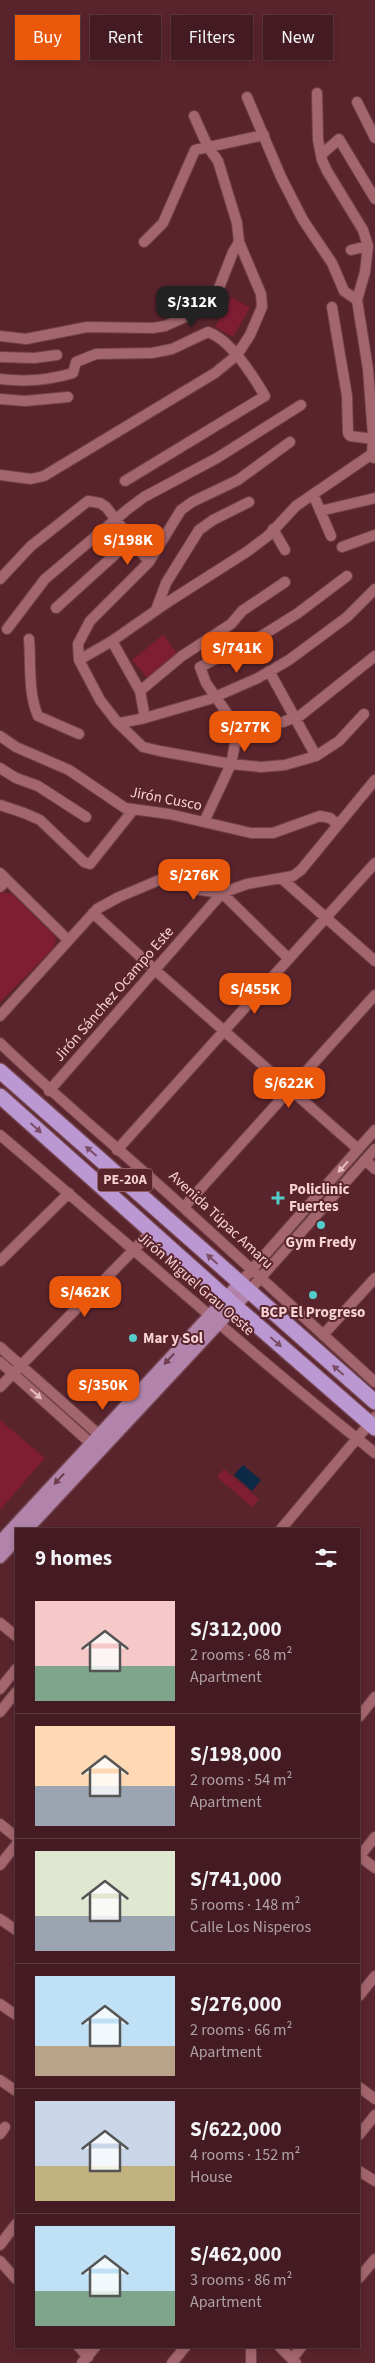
<!DOCTYPE html>
<meta charset="utf-8">
<style>
:root{--surface:#441b22;--page:#4b242a;--text:#f1f3f6;--muted:#afa1a5;--line:#5c3940;--accent:#ea580c}
body{margin:0;font-family:"Source Sans 3",sans-serif;background:var(--page);color:var(--text);height:100vh;display:flex;flex-direction:column;font-size:19px;white-space:nowrap}
*{box-sizing:border-box;margin:0}
p{font-size:16px;color:var(--muted)}
.icon{flex:none;width:28px;height:28px;fill:none;stroke:currentColor;stroke-width:2;stroke-linecap:round;stroke-linejoin:round}
.map{position:relative;flex:1;overflow:hidden}
.panel{position:absolute;left:15px;top:1528px;width:345px;height:820px;display:flex;flex-direction:column;background:var(--surface);border-radius:0px;box-shadow:0 2px 8px #0003,0 0 0 1px var(--line)}
.panel>*{flex:none}
.banner{position:absolute;left:15px;top:15px;width:345px;height:45px;display:flex;gap:10px}
.price{position:absolute;translate:-50% -42px;padding:0 11px;border-radius:10px;background:var(--accent);color:#fff;font-size:16px;line-height:32px;filter:drop-shadow(0 1px 2px #0008)}
.price::after{content:'';position:absolute;left:50%;top:30px;width:15px;height:11px;margin-left:-8px;background:inherit;clip-path:polygon(0 0,100% 0,50% 100%)}
.price.on{background:#222;color:#fff}
ul{padding:0;list-style:none}
li{display:flex;align-items:center;gap:15px;height:125px;padding:0 20px}
li+li{border-top:1px solid var(--line)}
li span{display:grid;place-items:center;flex:none;width:140px;height:100px;border-radius:0px;color:#555}
li>.icon{margin-inline-start:auto}
span .icon{width:60px;height:60px;fill:#fffc;stroke-width:1}
li b{font-size:21px}
h2{display:flex;justify-content:space-between;align-items:center;height:60px;padding:0 20px;font-size:21px}
.tag{padding:0 18px;border-radius:0px;background:var(--surface);box-shadow:0 2px 8px #0003,0 0 0 1px var(--line);font-size:18px;line-height:45px}
.tag.on{background:var(--accent);color:#fff}
.map>svg:first-child{display:block}
.green{fill:#7e1d34}
.water{fill:#0c2946}
.lines{fill:none;stroke-linecap:round;stroke-linejoin:round}
.minor-casing{stroke:#71424b;stroke-width:12}
.major-casing{stroke:#71424b;stroke-width:15}
.highway-casing{stroke:#71424b;stroke-width:18}
.minor{stroke:#a4666e;stroke-width:10}
.major{stroke:#b284ab;stroke-width:12}
.highway{stroke:#bc98d3;stroke-width:15}
.oneway{fill:#7c4d67}
.oneway2{fill:#e6bdc1}
.oneway3{fill:#703c4c}
.poi-dot{fill:#54cdc9;stroke:#5a242d;stroke-width:2}
.labels{text-anchor:middle;dominant-baseline:central;stroke-width:4;stroke-linejoin:round;paint-order:stroke}
.shield{fill:#5a242d;stroke:#c89ea3;stroke-width:1}
.shield-label{font-size:14px;font-weight:bold;fill:#f7d3d6}
.street-label{font-size:15px;fill:#f7d3d6;stroke:#5a242d}
.poi-label{font-size:15px;font-weight:bold;fill:#f7d3d6;stroke:#5a242d;text-anchor:start}
</style>
<div class="map">
<svg width="375" height="2363" viewBox="0 0 375 2363">
<rect width="100%" height="100%" fill="#5a242d"/>
<path class="green" d="M232,297L250,308L233,337L215,327Z
M163,635L178,654L148,679L132,660Z
M0,892L12,894L54,935L56,941L53,949L0,1002Z
M0,1420L45,1458L0,1510Z
M224,1469L259,1499L252,1507L217,1477Z"/>
<path class="water" d="M243,1465L261,1480L252,1491L234,1475Z"/>
<g class="lines">
<g class="minor-casing">
<path id="minor" d="M317,93L318,140L322,160L327,171L363,230L368,246L365,272L357,300L368,369L373,435L372,454L374,458
M247,97L281,177L303,220L332,263L344,291L357,300
M357,102L375,138
M321,155L339,139L375,199
M144,242L163,223L195,150L264,135
M351,250L368,246
M332,307L347,396L348,433L350,436L373,439
M0,336L26,339L87,327L153,328L165,326L194,313L207,305L217,293L233,252L239,242
M0,357L34,358L57,355
M0,379C24,382 50,380 73,373L76,362L96,354L152,353L172,349L208,332C231,340 253,376 265,396L125,481
M0,399L25,401L68,397
M290,442L238,480L192,502L181,510L149,562L90,621L78,644L79,660L100,700L117,722L143,747L160,751L231,764L261,767L285,765L316,756L339,741L364,714
M372,454L296,506L269,535L248,551L168,602L112,641L140,691L145,718L210,699L258,678L289,660L347,617L375,589
M0,475L31,479L44,476L215,373L237,355L250,335L262,307L261,294L239,242L237,223L218,161L208,147L194,116
M313,494L331,536
M320,511L375,498
M273,529L285,550
M342,547L375,535
M0,579L31,546L88,501L100,503L106,507L149,562
M56,608L131,540
M156,610L166,583L199,530L213,520L249,502
M7,629L45,579L128,509L144,497L217,458L301,405
M29,639C31,663 28,694 38,716L79,734
M79,660L112,641
M269,671L316,756
M140,691L182,656L231,624L242,611L285,582
M120,723L145,718
M238,729L206,683L200,667L263,635L298,613L347,576
M238,729L283,722L301,715L375,656
M0,736L16,747L69,770L125,808L169,814L251,833H273L320,816L330,818L338,825
M0,768L16,778L38,786L86,817
M0,805L24,813L40,820L84,862L90,864L134,809
M204,822L231,764L238,729
M0,873L68,940
M281,878L375,961
M0,887L7,880
M93,913L155,970L358,1149
M0,1016L97,909L119,897L164,878L200,890L222,893L247,884L293,876L301,870L375,780
M0,1043C59,1100 123,1152 184,1208C248,1266 311,1324 375,1382
M49,1091L222,893L289,959
M0,1135C125,1241 247,1351 375,1453
M117,1150L375,863
M365,1160L375,1169
M184,1207L375,995
M0,1261L69,1193
M239,1284L375,1130
M248,1292L375,1149
M323,1335L375,1278
M0,1347L105,1440
M0,1362L96,1448
M0,1387L152,1231
M281,1529L375,1417
M0,1623L16,1636
M0,1689L16,1669
M0,1712L16,1692
M359,1717L375,1697
M0,1824L16,1837
M359,1856L375,1868
M359,1857L375,1837
M0,1865L16,1845
M0,1919L16,1930
M359,1996L375,1976
M0,2004L16,2015
M0,2080L16,2091
M359,2087L375,2099
M0,2134L5,2127
M359,2135L375,2115
M359,2171L375,2181
M0,2245L16,2224
M0,2261L16,2279
M359,2278L375,2259
M78,2346L88,2357
M279,2346L296,2363
M292,2359L302,2346
M82,2363L96,2346
M172,2363L186,2346
M251,2363V2346"/>
</g>
<g class="major-casing">
<path id="major" d="M27,1529L248,1292
M0,1542L239,1284
M0,1557L16,1540"/>
</g>
<g class="highway-casing">
<path id="highway" d="M0,1071L375,1402
M0,1096L235,1306L375,1428"/>
</g>
<use href="#minor" class="minor"/>
<use href="#major" class="major"/>
<use href="#highway" class="highway"/>
</g>
<defs><path id="oneway-solid" d="M-6-.8H1V-3.2L6.5 0L1 3.2V.8H-6Z" transform="scale(1.25)"/></defs>
<g class="oneway">
<use href="#oneway-solid" transform="translate(36 1128) rotate(42)"/>
<use href="#oneway-solid" transform="translate(91 1151) rotate(-139)"/>
<use href="#oneway-solid" transform="translate(212 1259) rotate(-138)"/>
<use href="#oneway-solid" transform="translate(276 1342) rotate(41)"/>
<use href="#oneway-solid" transform="translate(338 1370) rotate(-139)"/>
</g>
<g class="oneway2">
<use href="#oneway-solid" transform="translate(343 1167) rotate(132)"/>
<use href="#oneway-solid" transform="translate(36 1394) rotate(42)"/>
</g>
<g class="oneway3">
<use href="#oneway-solid" transform="translate(169 1359) rotate(133)"/>
<use href="#oneway-solid" transform="translate(59 1479) rotate(133)"/>
</g>
<g class="poi-dot">
<path d="M275.5 1190.5h5v5h5v5h-5v5h-5v-5h-5v-5h5z"/>
<circle cx="321" cy="1225" r="5"/>
<circle cx="313" cy="1295" r="5"/>
<circle cx="133" cy="1338" r="5"/>
</g>
<g class="labels">
<rect class="shield" x="97.5" y="1168.5" width="55" height="23" rx="4"/>
<g class="shield-label">
<text x="125" y="1180">PE-20A</text>
</g>
<g class="street-label">
<text transform="translate(166 799) rotate(11)">Jirón Cusco</text>
<text transform="translate(114 994) rotate(-49)">Jirón Sánchez Ocampo Este</text>
<text transform="translate(221 1220) rotate(43)">Avenida Túpac Amaru</text>
<text transform="translate(196 1284) rotate(41)">Jirón Miguel Grau Oeste</text>
</g>
<g class="poi-label">
<text x="289" y="1189">Policlinic<tspan x="289" dy="17">Fuertes</tspan></text>
<text x="321" y="1242" text-anchor="middle">Gym Fredy</text>
<text x="313" y="1312" text-anchor="middle">BCP El Progreso</text>
<text x="143" y="1338">Mar y Sol</text>
</g>
</g>
</svg>
<b class="price on" style="left:192px;top:328px">S/312K</b>
<b class="price" style="left:128px;top:566px">S/198K</b>
<b class="price" style="left:237px;top:674px">S/741K</b>
<b class="price" style="left:245px;top:753px">S/277K</b>
<b class="price" style="left:194px;top:901px">S/276K</b>
<b class="price" style="left:255px;top:1015px">S/455K</b>
<b class="price" style="left:289px;top:1109px">S/622K</b>
<b class="price" style="left:85px;top:1318px">S/462K</b>
<b class="price" style="left:103px;top:1411px">S/350K</b>
<div class="banner">
<a class="tag on">Buy</a>
<a class="tag">Rent</a>
<a class="tag">Filters</a>
<a class="tag">New</a>
</div>
<section class="panel">
<h2>9 homes<svg class="icon" aria-label="filters" viewBox="0 0 24 24"><path d="M4 7h16M4 17h16"/><circle cx="9" cy="7" r="2"/><circle cx="15" cy="17" r="2"/></svg></h2>
<ul>
<li><span style="background:linear-gradient(#f6c9c9 65%,#7fa58c 0)"><svg class="icon" aria-label="home" viewBox="0 0 24 24"><path d="M3 11l9-7 9 7M6 9v11h12V9"/></svg></span><div><b>S/312,000</b><p>2 rooms · 68 m²</p><p>Apartment</p></div></li>
<li><span style="background:linear-gradient(#ffd9b3 60%,#9aa5b1 0)"><svg class="icon" aria-label="home" viewBox="0 0 24 24"><path d="M3 11l9-7 9 7M6 9v11h12V9"/></svg></span><div><b>S/198,000</b><p>2 rooms · 54 m²</p><p>Apartment</p></div></li>
<li><span style="background:linear-gradient(#dfe7d0 65%,#9aa5b1 0)"><svg class="icon" aria-label="home" viewBox="0 0 24 24"><path d="M3 11l9-7 9 7M6 9v11h12V9"/></svg></span><div><b>S/741,000</b><p>5 rooms · 148 m²</p><p>Calle Los Nisperos</p></div></li>
<li><span style="background:linear-gradient(#bfe0f5 70%,#b9a48a 0)"><svg class="icon" aria-label="home" viewBox="0 0 24 24"><path d="M3 11l9-7 9 7M6 9v11h12V9"/></svg></span><div><b>S/276,000</b><p>2 rooms · 66 m²</p><p>Apartment</p></div></li>
<li><span style="background:linear-gradient(#c9d6e8 65%,#c2b280 0)"><svg class="icon" aria-label="home" viewBox="0 0 24 24"><path d="M3 11l9-7 9 7M6 9v11h12V9"/></svg></span><div><b>S/622,000</b><p>4 rooms · 152 m²</p><p>House</p></div></li>
<li><span style="background:linear-gradient(#bfe0f5 65%,#7fa58c 0)"><svg class="icon" aria-label="home" viewBox="0 0 24 24"><path d="M3 11l9-7 9 7M6 9v11h12V9"/></svg></span><div><b>S/462,000</b><p>3 rooms · 86 m²</p><p>Apartment</p></div></li>
</ul>
</section>
</div>
